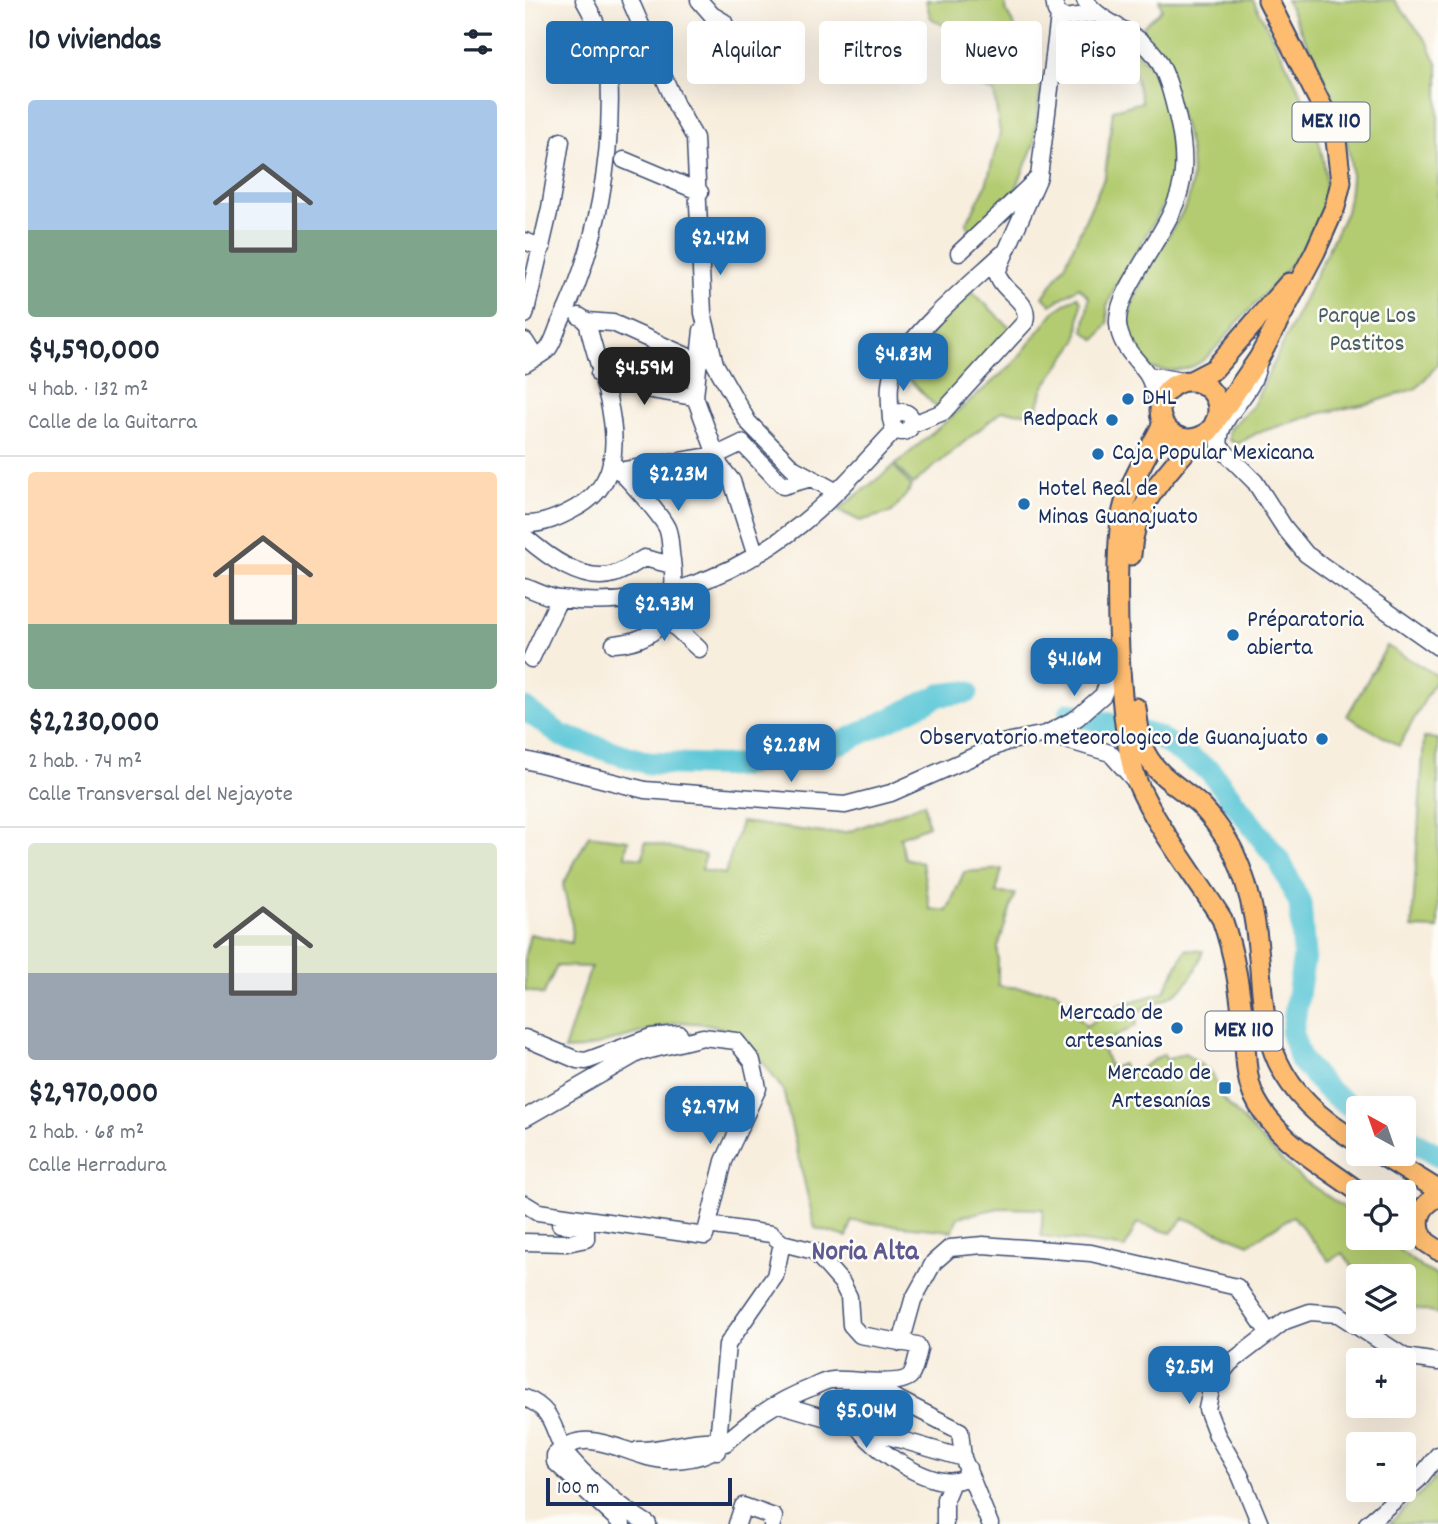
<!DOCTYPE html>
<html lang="es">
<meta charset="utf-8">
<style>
:root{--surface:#fff;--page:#f2f2f3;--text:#1f2937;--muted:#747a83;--line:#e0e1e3;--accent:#1f6fb2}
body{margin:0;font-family:Dekko,sans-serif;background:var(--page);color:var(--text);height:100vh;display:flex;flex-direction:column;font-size:26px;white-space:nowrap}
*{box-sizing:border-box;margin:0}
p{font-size:23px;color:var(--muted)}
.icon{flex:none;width:38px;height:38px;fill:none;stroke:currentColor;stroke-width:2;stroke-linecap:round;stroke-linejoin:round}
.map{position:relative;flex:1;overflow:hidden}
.sheet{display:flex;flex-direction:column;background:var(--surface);width:525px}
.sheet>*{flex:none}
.hud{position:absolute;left:21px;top:21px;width:665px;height:63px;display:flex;gap:14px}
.needle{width:46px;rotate:320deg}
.fabs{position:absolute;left:821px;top:1096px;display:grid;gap:14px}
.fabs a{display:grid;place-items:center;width:70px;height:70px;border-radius:7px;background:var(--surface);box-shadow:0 7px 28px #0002;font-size:35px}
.scale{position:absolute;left:21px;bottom:18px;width:186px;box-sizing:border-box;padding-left:7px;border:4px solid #1b2f5e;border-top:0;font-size:19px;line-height:24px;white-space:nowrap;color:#1b2f5e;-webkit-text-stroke:5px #fdfcf7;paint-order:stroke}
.price{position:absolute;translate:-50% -60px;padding:0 16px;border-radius:14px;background:var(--accent);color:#fff;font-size:23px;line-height:46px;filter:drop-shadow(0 2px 4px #0008)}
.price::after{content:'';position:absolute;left:50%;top:42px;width:21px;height:16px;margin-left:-10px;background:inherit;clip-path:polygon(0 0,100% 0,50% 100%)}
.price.current{background:#222;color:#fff}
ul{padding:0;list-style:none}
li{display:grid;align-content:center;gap:14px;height:371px;padding:0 28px}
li+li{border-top:2px solid var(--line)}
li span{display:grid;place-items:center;height:217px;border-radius:7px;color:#555}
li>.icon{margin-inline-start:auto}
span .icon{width:126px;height:126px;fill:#fffc;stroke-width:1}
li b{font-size:30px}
h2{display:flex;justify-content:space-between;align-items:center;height:84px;padding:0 28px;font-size:30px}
.pill{padding:0 24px;border-radius:7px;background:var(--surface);box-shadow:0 7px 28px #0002;font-size:24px;line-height:63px}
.pill.current{background:var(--accent);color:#fff}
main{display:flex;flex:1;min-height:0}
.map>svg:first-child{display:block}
.green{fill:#b4cc71;stroke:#687e68;stroke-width:2}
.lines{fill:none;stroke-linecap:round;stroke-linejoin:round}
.river{stroke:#5ec8d8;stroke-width:23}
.minor-casing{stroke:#3c4c71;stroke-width:19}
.major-casing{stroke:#3c4c71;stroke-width:23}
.minor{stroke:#fff;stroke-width:16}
.major{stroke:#fdbc6f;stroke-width:19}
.poi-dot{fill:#1f6fb2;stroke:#fdfcf7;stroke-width:2.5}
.labels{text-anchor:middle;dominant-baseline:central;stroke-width:5;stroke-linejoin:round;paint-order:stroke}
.shield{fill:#fdfcf7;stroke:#5f6c8c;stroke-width:2}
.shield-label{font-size:23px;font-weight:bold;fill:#1b2f5e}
.park-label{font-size:24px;fill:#495e64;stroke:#fdfcf7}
.poi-label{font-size:24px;fill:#1b2f5e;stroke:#fdfcf7;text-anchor:start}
.quarter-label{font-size:28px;font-weight:bold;fill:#5e5a90;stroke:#fdfcf7}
</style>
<main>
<section class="sheet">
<h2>10 viviendas<svg class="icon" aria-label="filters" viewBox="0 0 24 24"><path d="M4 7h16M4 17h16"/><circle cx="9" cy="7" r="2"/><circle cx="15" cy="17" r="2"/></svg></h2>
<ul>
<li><span style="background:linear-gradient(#a9c7e8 60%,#7fa58c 0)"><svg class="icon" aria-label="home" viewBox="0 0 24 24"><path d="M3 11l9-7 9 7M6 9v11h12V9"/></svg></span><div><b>$4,590,000</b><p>4 hab. · 132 m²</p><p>Calle de la Guitarra</p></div></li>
<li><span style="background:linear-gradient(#ffd9b3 70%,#7fa58c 0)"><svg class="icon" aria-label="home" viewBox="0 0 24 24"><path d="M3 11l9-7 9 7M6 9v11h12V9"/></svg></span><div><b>$2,230,000</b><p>2 hab. · 74 m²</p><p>Calle Transversal del Nejayote</p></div></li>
<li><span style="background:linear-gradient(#dfe7d0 60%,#9aa5b1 0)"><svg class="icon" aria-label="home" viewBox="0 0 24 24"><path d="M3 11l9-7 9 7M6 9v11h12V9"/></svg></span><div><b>$2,970,000</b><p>2 hab. · 68 m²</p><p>Calle Herradura</p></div></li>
</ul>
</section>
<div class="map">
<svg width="913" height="1524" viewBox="0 0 913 1524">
<rect width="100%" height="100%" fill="#fdfcf7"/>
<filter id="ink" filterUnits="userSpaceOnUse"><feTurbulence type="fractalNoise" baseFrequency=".0143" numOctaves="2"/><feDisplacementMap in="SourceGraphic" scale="14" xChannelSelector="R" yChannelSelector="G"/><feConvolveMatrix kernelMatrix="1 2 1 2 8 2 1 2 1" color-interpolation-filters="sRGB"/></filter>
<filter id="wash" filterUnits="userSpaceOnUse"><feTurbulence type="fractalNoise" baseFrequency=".00686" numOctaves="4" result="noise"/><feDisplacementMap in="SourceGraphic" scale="28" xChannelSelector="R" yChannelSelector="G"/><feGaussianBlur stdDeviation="1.57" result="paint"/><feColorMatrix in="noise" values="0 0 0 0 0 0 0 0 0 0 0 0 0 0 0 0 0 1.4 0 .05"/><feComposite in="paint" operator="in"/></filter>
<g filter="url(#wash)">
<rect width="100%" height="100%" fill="#f8eede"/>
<path class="green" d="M401,0H480L481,11L517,74L509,144L491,189L447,233L441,224L461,185L475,133L469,92L451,86L443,47L444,28L439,23C425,30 417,26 405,17Z
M634,0H728C755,54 819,154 796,214C781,254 744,289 715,320C684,354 675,379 624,368C618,360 605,348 603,337C595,303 646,235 662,204C681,142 640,85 611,33L637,9Z
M761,0H869L903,43L913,66V364L892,388L846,403L792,414L732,433L712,444L704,440V429L728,406L821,212C824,197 827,183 826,168C822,114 784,49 761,0Z
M594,36L625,65L639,101L650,171L646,193L590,287L582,307L583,323L571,340L559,331L564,297L554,287L526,305L518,297L540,265L580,176L588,110L617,102L609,72L602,74L587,42Z
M447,291L489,332L413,409L372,367Z
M552,296L556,301L552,341L518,388L511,414L477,411L388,484L370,465L488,364L530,311Z
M369,466L387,487L367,512L335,521L313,510Z
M862,646L913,676L874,746L822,716Z
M899,738L913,739V929L887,928Z
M399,803L403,826L375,837L380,858L397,863L405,909L422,911L439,872L477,869L471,893L490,894L473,947V986L531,991L561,1026L595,1005L639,992L661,949L678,951C665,991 650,995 613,1011L611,1025L576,1045L586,1069L597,1064L604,1075L639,1054L641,1060L660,1053L687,1073L695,1096L754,1158L776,1178L833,1217V1237H858L897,1268L913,1276V1314L879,1306L878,1276H834L818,1253L804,1261L768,1216L724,1244L659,1218L646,1233L612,1223L600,1248L516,1236L518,1209L474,1208L433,1217L427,1231L327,1221L322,1237L290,1228L258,1090L226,1046L204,1030L183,1024L153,1022L58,1049L39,1050L66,967L32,966L18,995L0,990V955L5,934L46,943L47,925L38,885L64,835L103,840L100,856L118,858L120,842L180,855L177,870L200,874L216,822L299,833L323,832Z
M913,1476V1524H864Z"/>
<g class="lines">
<path class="river" d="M0,709L37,736L123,763L212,766L242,759
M545,713L633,737L686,772L755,862L775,903L779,956L767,1034L776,1060L800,1088L833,1113
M277,751L318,742L415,695L442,692
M878,1136L913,1155"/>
</g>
</g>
<g filter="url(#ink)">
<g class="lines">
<g class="minor-casing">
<path id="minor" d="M105,0L151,105L170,138L178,313L190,364L223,422L268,468L312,492
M174,0L187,15L199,22
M529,0L531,12L539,18L569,14
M560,0C578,27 615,30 633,60C643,77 647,96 652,115C670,188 649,209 614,269C605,286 592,304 593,324C595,346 610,357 622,374C628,383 631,398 635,409
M99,160L175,192
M0,241L17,248
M434,253L512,179
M0,315L25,208L36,141
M54,316L62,321L88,323L175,362
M177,330L170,397L195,466L207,481L231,556
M0,341L10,357
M733,363C730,396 689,418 695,447L730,482L759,527L781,554L913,647
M0,364C7,359 18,355 23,349C28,343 31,332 34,325C72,250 89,154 84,70C82,45 71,21 59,0
M74,374L91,376L121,389L170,397
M623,375L657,381
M367 422a10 10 0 1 1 20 0a10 10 0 1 1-20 0Z
M366,420C365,403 362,382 370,366C388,331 447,282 477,254
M386,425L418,412L500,322C506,299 476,293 472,272L514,177L534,16
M86,461C101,478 133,510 142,528C146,537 145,551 147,560C153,608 141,640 89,644
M94,471L192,455L217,443L258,486L286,478
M0,524C18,525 35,517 51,508C121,471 74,378 62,321
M0,537C22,556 58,584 89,574C100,571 110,563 119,558L147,565
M0,587C11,591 24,598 35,599C122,611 208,578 275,525C310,497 340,462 370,430
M144,611L148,625L174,649
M6,659L34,599
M521,734L585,753L611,782
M0,760L120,790L320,805L366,793L481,742L521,734L552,718L578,695L592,658
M0,1038L52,1060L61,1061L126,1037L154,1034
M0,1118L113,1053L178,1037L211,1041L227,1061L233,1088L199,1161L180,1236L13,1212L0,1204
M0,1242L42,1243L61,1239V1231L54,1226L35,1224
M376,1343L388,1300L409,1262L425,1248L458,1245L566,1253L712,1287L743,1332
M341,1383L435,1431L438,1458L465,1524
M0,1398C33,1411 26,1435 44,1457C66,1482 94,1506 123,1524
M254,1404L438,1458
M336,1431C354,1453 411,1493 440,1478L443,1468
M113,1450C143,1451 172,1435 201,1443
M192,1451L202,1345L250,1276L257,1243
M97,1524L30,1462V1455C64,1420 106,1461 144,1460C193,1460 201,1438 236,1414C252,1403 270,1394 288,1387C294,1384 301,1380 308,1380C324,1378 376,1388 386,1375C390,1369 392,1357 394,1349L392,1345L335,1335L326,1325L324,1297L317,1283L289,1251L257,1243L246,1234L183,1225
M212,1524L218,1506L249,1517L247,1524
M420,1524V1499L427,1482
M735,1524L715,1475L692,1435L682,1409L687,1385L705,1363L760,1321L785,1312L813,1314L880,1357L913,1362
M842,1524L893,1480L913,1455"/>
</g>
<g class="major-casing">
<path id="major" d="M666,381L689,369L764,283
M635 410a29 29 0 1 1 58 0a29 29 0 1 1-58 0Z
M690,422L734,358L790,252L810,207L816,182L810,132L743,0
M638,423C625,451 605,480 598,510C587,557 593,740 613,784C632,828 671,877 697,919C710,955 715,991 719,1030C721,1050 720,1074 728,1094C748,1139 797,1164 834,1192
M606,555C608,505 641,474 672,438
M611,708C613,722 614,741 621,754C633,777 658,789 675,805C687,817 702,838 709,853C764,972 693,1060 833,1142
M853,1153L913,1190
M913,1197C893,1206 889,1225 901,1242L913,1250"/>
</g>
<use href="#minor" class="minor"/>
<use href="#major" class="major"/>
</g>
</g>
<g class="poi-dot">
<circle cx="603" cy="399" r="7"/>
<circle cx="587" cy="420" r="7"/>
<circle cx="573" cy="454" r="7"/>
<circle cx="499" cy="504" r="7"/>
<circle cx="708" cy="635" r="7"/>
<circle cx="797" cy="739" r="7"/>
<circle cx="652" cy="1028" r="7"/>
<rect x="693" y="1081" width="14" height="14" rx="3.5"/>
</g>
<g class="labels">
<g class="shield">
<rect x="767.5" y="102.5" width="77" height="39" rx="5"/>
<rect x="680.5" y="1011.5" width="77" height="39" rx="5"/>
</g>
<g class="shield-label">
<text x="806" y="122">MEX 110</text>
<text x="719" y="1031">MEX 110</text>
</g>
<g class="park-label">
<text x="842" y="317">Parque Los<tspan x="842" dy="28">Pastitos</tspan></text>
</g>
<g class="poi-label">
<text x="617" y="399">DHL</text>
<text x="573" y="420" text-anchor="end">Redpack</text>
<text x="587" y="454">Caja Popular Mexicana</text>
<text x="513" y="490">Hotel Real de<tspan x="513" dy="28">Minas Guanajuato</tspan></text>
<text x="722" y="621">Préparatoria<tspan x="722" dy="28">abierta</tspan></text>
<text x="783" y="739" text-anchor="end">Observatorio meteorologico de Guanajuato</text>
<text x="638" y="1014" text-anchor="end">Mercado de<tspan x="638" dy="28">artesanias</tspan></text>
<text x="686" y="1074" text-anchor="end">Mercado de<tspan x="686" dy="28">Artesanías</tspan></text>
</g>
<g class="quarter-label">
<text x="340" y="1254">Noria Alta</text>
</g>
</g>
</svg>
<div class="fabs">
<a><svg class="needle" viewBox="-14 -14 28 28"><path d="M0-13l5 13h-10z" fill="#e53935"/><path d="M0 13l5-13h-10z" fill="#747a83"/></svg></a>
<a><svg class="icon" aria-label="locate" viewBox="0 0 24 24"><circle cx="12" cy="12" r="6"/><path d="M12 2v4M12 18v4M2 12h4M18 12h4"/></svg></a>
<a><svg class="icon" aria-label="layers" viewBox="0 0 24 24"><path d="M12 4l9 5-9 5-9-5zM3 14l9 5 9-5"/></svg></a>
<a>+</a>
<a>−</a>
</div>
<div class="scale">100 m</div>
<b class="price" style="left:195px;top:277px">$2.42M</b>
<b class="price" style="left:378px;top:393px">$4.83M</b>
<b class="price current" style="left:119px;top:407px">$4.59M</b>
<b class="price" style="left:153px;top:513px">$2.23M</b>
<b class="price" style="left:139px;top:643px">$2.93M</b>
<b class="price" style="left:549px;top:698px">$4.16M</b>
<b class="price" style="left:266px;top:784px">$2.28M</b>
<b class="price" style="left:185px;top:1146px">$2.97M</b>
<b class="price" style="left:664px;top:1406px">$2.5M</b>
<b class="price" style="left:341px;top:1450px">$5.04M</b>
<div class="hud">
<a class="pill current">Comprar</a>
<a class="pill">Alquilar</a>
<a class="pill">Filtros</a>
<a class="pill">Nuevo</a>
<a class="pill">Piso</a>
</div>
</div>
</main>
